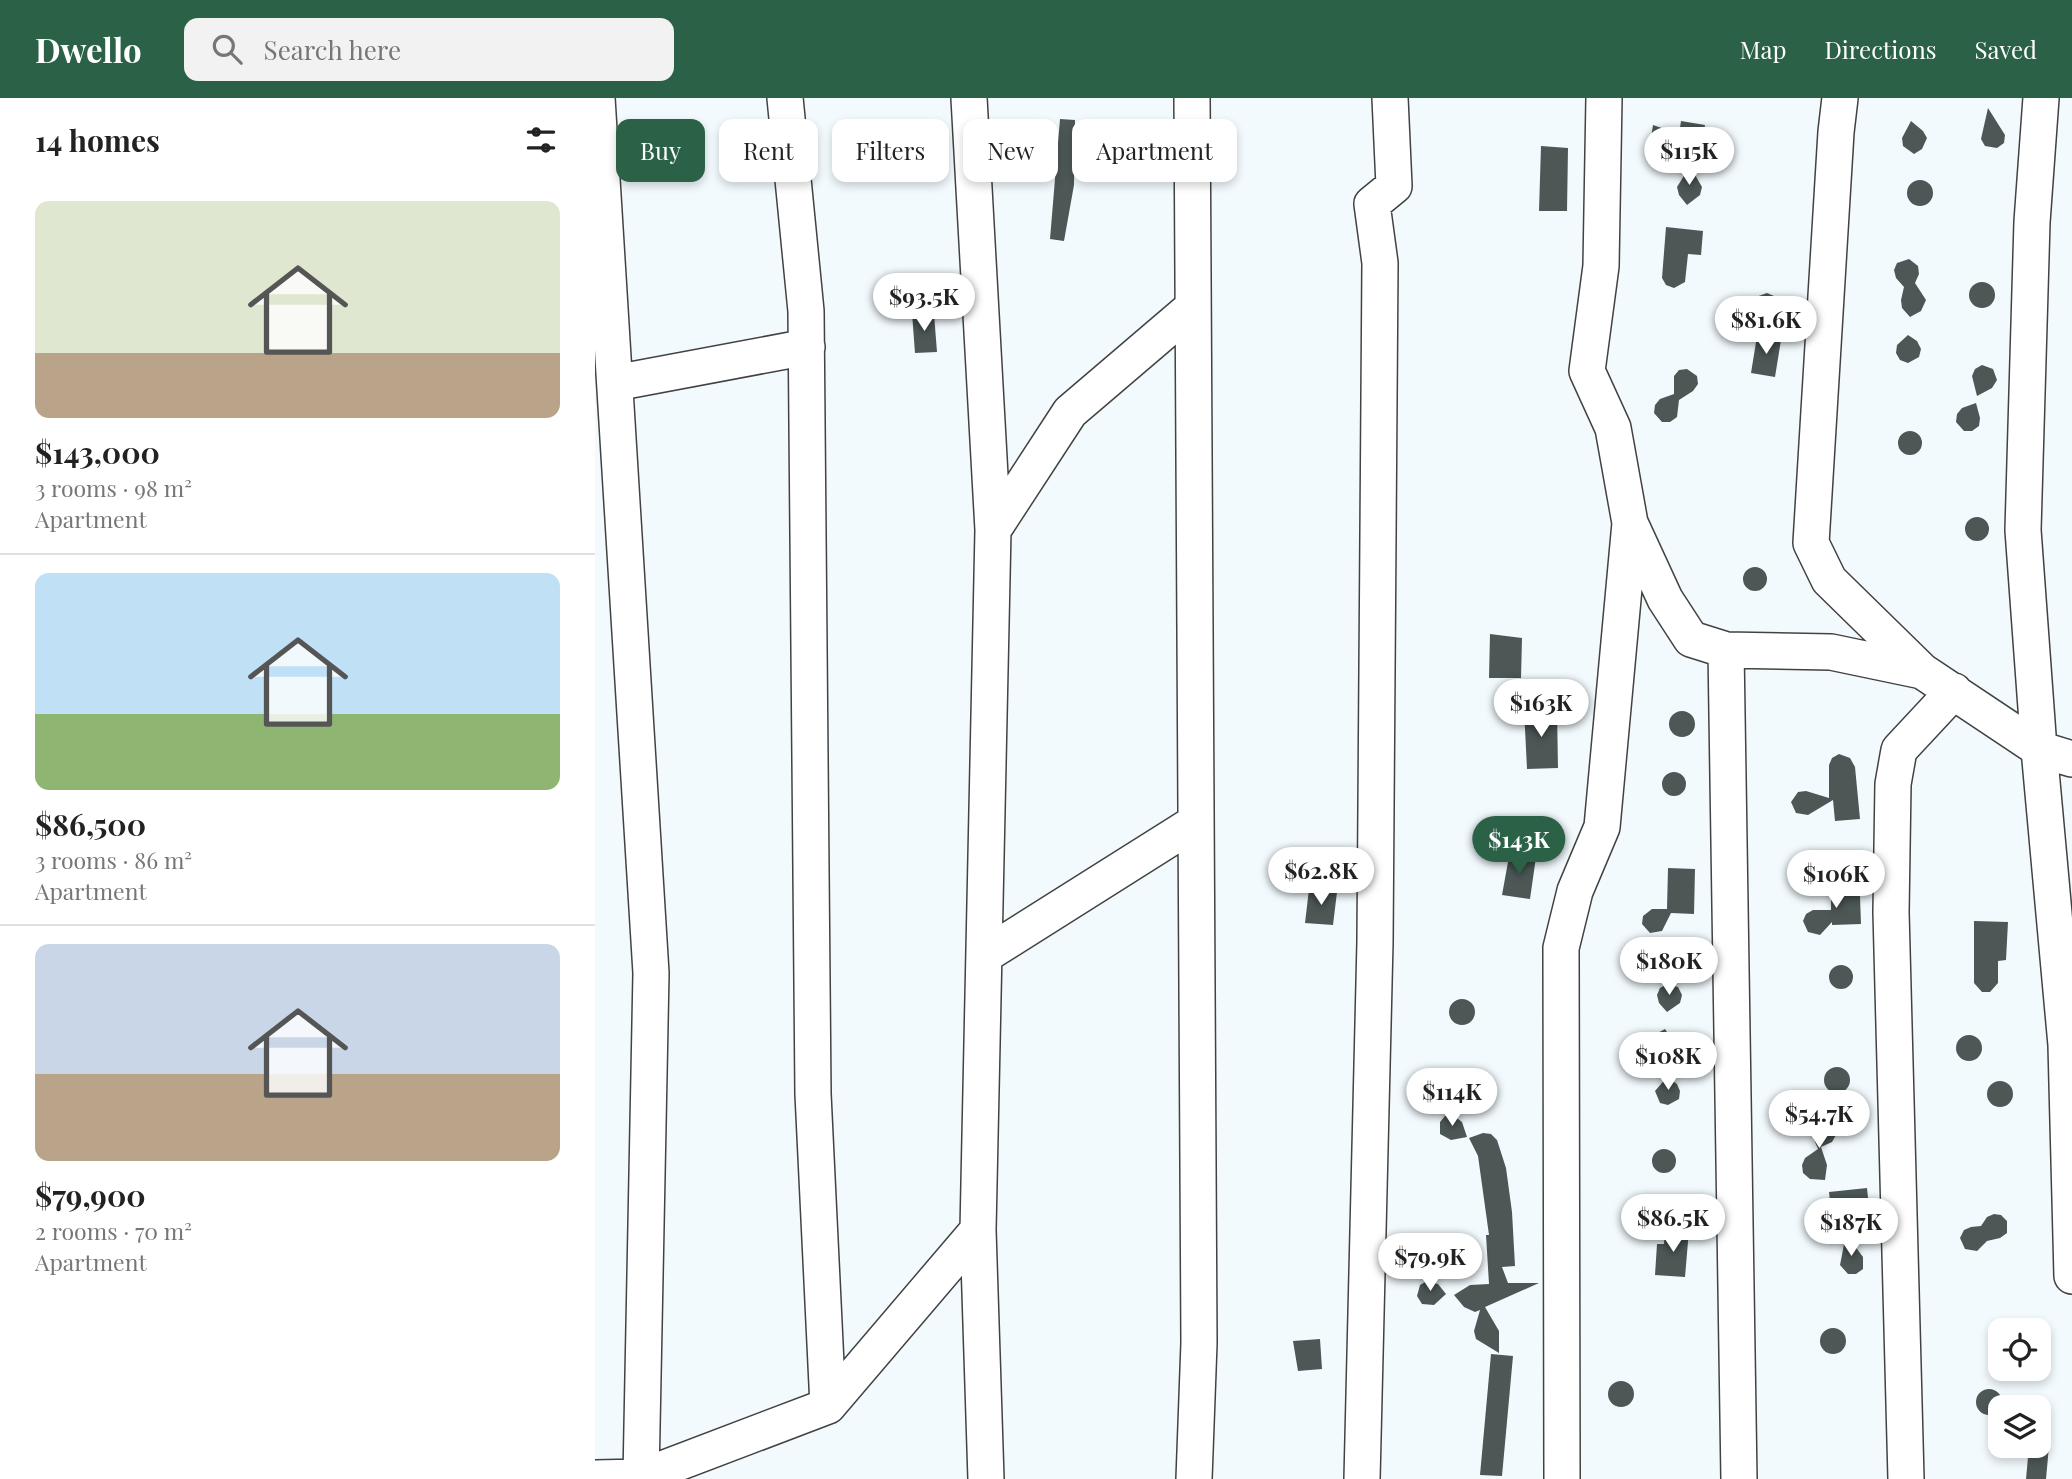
<!DOCTYPE html>
<meta charset="utf-8">
<style>
:root{--surface:#fff;--page:#f2f2f2;--text:#222;--muted:#767676;--line:#e0e0e0;--accent:#2b6247}
body{margin:0;font-family:"Playfair Display",serif;background:var(--page);color:var(--text);height:100vh;display:flex;flex-direction:column;font-size:26px;white-space:nowrap}
*{box-sizing:border-box;margin:0}
p{font-size:23px;color:var(--muted)}
.icon{flex:none;width:38px;height:38px;fill:none;stroke:currentColor;stroke-width:2;stroke-linecap:round;stroke-linejoin:round}
.map{position:relative;flex:1;overflow:hidden}
.sheet{display:flex;flex-direction:column;background:var(--surface);width:595px}
.sheet>*{flex:none}
.top-card{position:absolute;left:21px;top:21px;width:665px;height:63px;display:flex;gap:14px}
.controls{position:absolute;left:1393px;top:1220px;display:grid;gap:14px}
.controls a{display:grid;place-items:center;width:63px;height:63px;border-radius:14px;background:var(--surface);box-shadow:0 4px 10px #0003;font-size:35px}
.price{position:absolute;translate:-50% -60px;padding:0 16px;border-radius:24px;background:#fff;color:#222;font-size:23px;line-height:46px;filter:drop-shadow(0 2px 4px #0008)}
.price::after{content:'';position:absolute;left:50%;top:42px;width:21px;height:16px;margin-left:-10px;background:inherit;clip-path:polygon(0 0,100% 0,50% 100%)}
.price.on{background:var(--accent);color:#fff}
ul{padding:0;list-style:none}
li{display:grid;align-content:center;gap:14px;height:371px;padding:0 35px}
li+li{border-top:2px solid var(--line)}
li span{display:grid;place-items:center;height:217px;border-radius:14px;color:#555}
li>.icon{margin-inline-start:auto}
span .icon{width:126px;height:126px;fill:#fffc;stroke-width:1}
li b{font-size:30px}
h2{display:flex;justify-content:space-between;align-items:center;height:84px;padding:0 35px;font-size:30px}
.tag{padding:0 24px;border-radius:14px;background:var(--surface);box-shadow:0 4px 10px #0003;font-size:24px;line-height:63px}
.tag.on{background:var(--accent);color:#fff}
header{display:flex;align-items:center;gap:42px;box-sizing:border-box;height:98px;padding:0 35px;background:var(--accent);color:#fff}
header strong{font-size:33px}
nav{display:flex;gap:38px;margin-inline-start:auto;font-size:24px}
.search{width:490px;height:63px;background:var(--page);display:flex;align-items:center;gap:18px;box-sizing:border-box;padding:0 24px;border-radius:14px;color:var(--muted);font-size:26px}
main{display:flex;flex:1;min-height:0}
.map>svg:first-child{display:block}
.building{fill:#4c5756}
.lines{fill:none;stroke-linecap:round;stroke-linejoin:round}
.minor-casing{stroke:#424242;stroke-width:38}
.minor{stroke:#fff;stroke-width:35}
</style>
<header>
<strong>Dwello</strong>
<div class="search"><svg class="icon" aria-label="search" viewBox="0 0 24 24"><circle cx="10" cy="10" r="6"/><path d="M15 15l6 6"/></svg>Search here</div>
<nav><a>Map</a><a>Directions</a><a>Saved</a></nav>
</header>
<main>
<section class="sheet">
<h2>14 homes<svg class="icon" aria-label="filters" viewBox="0 0 24 24"><path d="M4 7h16M4 17h16"/><circle cx="9" cy="7" r="2"/><circle cx="15" cy="17" r="2"/></svg></h2>
<ul>
<li><span style="background:linear-gradient(#dfe7d0 70%,#b9a48a 0)"><svg class="icon" aria-label="home" viewBox="0 0 24 24"><path d="M3 11l9-7 9 7M6 9v11h12V9"/></svg></span><div><b>$143,000</b><p>3 rooms · 98 m²</p><p>Apartment</p></div></li>
<li><span style="background:linear-gradient(#bfe0f5 65%,#8fb573 0)"><svg class="icon" aria-label="home" viewBox="0 0 24 24"><path d="M3 11l9-7 9 7M6 9v11h12V9"/></svg></span><div><b>$86,500</b><p>3 rooms · 86 m²</p><p>Apartment</p></div></li>
<li><span style="background:linear-gradient(#c9d6e8 60%,#b9a48a 0)"><svg class="icon" aria-label="home" viewBox="0 0 24 24"><path d="M3 11l9-7 9 7M6 9v11h12V9"/></svg></span><div><b>$79,900</b><p>2 rooms · 70 m²</p><p>Apartment</p></div></li>
</ul>
</section>
<div class="map">
<svg width="1477" height="1381" viewBox="0 0 1477 1381">
<rect width="100%" height="100%" fill="#f2fafe"/>
<path class="building" d="M1393,10L1410,37L1409,45L1402,50L1390,48L1386,41Z
M465,21L480,22L479,87L469,143L455,141Z
M1086,23L1110,27L1104,64L1054,53L1058,27L1084,36Z
M1316,23L1328,33L1332,40L1327,51L1319,56L1308,48L1307,40Z
M946,48L973,50L972,113H944Z
M1095,68L1107,89L1105,97L1092,107L1084,97L1082,89Z
M1312 95a13 13 0 1 1 26 0a13 13 0 1 1-26 0Z
M1071,129L1108,133L1106,157L1093,156L1090,184L1079,190L1071,187L1067,180Z
M1314,161L1323,168L1324,176L1320,185L1331,202L1326,213L1315,219L1307,210L1306,202L1309,189L1301,180L1299,172L1302,165Z
M1374 197a13 13 0 1 1 26 0a13 13 0 1 1-26 0Z
M1172,195L1179,198L1183,206L1181,214L1171,226L1160,214L1158,206L1161,199Z
M317,215L339,216L342,254L320,255Z
M1313,237L1322,243L1326,251L1324,259L1313,265L1305,262L1301,255L1302,247Z
M1162,238L1186,242L1180,279L1156,275Z
M1387,267L1398,271L1402,282L1397,290L1382,298L1377,278L1380,271Z
M1092,271L1102,278L1103,286L1098,293L1084,302L1082,319L1075,324H1067L1059,315L1060,307L1065,301L1079,296V278L1084,272Z
M1381,305L1385,320L1384,328L1377,333H1369L1361,324L1362,316L1367,310Z
M1303 345a12 12 0 1 1 24 0a12 12 0 1 1-24 0Z
M1370 431a12 12 0 1 1 24 0a12 12 0 1 1-24 0Z
M1148 481a12 12 0 1 1 24 0a12 12 0 1 1-24 0Z
M895,536L927,540L926,580H894Z
M929,611L962,612L963,670L932,671Z
M1074 626a13 13 0 1 1 26 0a13 13 0 1 1-26 0Z
M1244,656L1255,660L1260,669L1265,721L1240,723L1238,702L1213,717L1201,715L1196,704L1203,694L1211,693L1234,700V667L1237,660Z
M1067 686a12 12 0 1 1 24 0a12 12 0 1 1-24 0Z
M915,753L941,759L935,801L907,797Z
M1073,770L1100,771L1099,816L1076,815L1067,833L1055,835L1047,826L1048,818L1057,811H1072Z
M1253,780L1254,798H1265L1266,826L1237,827V824L1225,837L1213,834L1208,823L1211,816L1218,812H1236V781Z
M714,791L742,794L738,827L710,825Z
M1379,823L1413,824L1411,862L1403,863V885L1395,894H1387L1379,885Z
M1234 879a12 12 0 1 1 24 0a12 12 0 1 1-24 0Z
M1072,886L1083,889L1087,897L1085,905L1072,914L1064,905L1062,897L1065,890Z
M854 914a13 13 0 1 1 26 0a13 13 0 1 1-26 0Z
M1070,931L1079,945L1077,953L1068,962L1058,956L1054,945L1057,938Z
M1361 950a13 13 0 1 1 26 0a13 13 0 1 1-26 0Z
M1229 982a13 13 0 1 1 26 0a13 13 0 1 1-26 0Z
M1072,979L1082,986L1085,993L1084,1001L1073,1007L1065,1005L1060,993Z
M1392 996a13 13 0 1 1 26 0a13 13 0 1 1-26 0Z
M858,1017L867,1024L872,1039L856,1042L845,1036V1024L850,1018Z
M1231,1020L1240,1028L1241,1037L1237,1044L1226,1049L1232,1067L1230,1082L1215,1081L1208,1075L1207,1067L1210,1060L1223,1051L1217,1037V1029L1223,1023Z
M888,1035L896,1036L902,1042L911,1070L917,1114L920,1168L907,1169L913,1185H944L890,1209L904,1233V1255L881,1241L879,1233L885,1212L880,1214L869,1209L859,1197L875,1187L894,1186L891,1137H894L883,1058L874,1040Z
M1057 1063a12 12 0 1 1 24 0a12 12 0 1 1-24 0Z
M1272,1090L1276,1129L1238,1133L1234,1094Z
M1399,1116L1406,1117L1412,1123V1135L1405,1140L1392,1143L1382,1153L1370,1151L1365,1140L1369,1132L1376,1129L1386,1128L1392,1119Z
M1070,1131L1094,1132L1090,1179L1060,1177L1062,1146H1069Z
M1251,1136L1268,1159V1171L1261,1176H1253L1245,1167Z
M832,1183L843,1186L851,1196L839,1207L827,1206L822,1198L825,1187Z
M1225 1243a13 13 0 1 1 26 0a13 13 0 1 1-26 0Z
M725,1241L727,1271L703,1273L698,1243Z
M896,1256L918,1258L907,1378L885,1377Z
M1013 1296a13 13 0 1 1 26 0a13 13 0 1 1-26 0Z
M1381 1304a13 13 0 1 1 26 0a13 13 0 1 1-26 0Z
M1434,1348H1454L1451,1381H1431Z"/>
<g class="lines">
<g class="minor-casing">
<path id="minor" d="M2,0L56,875L46,1379
M190,0L211,213L218,996L233,1308
M374,0L398,432L383,1132L391,1381
M597,0L604,1245L599,1381
M1009,0L1006,168L992,273L1018,330L1035,425L1070,501L1096,541L1131,552L1236,554L1327,573
M1245,0L1241,34L1216,445L1234,482L1327,573L1444,651L1477,661
M1446,0L1437,124L1428,432L1444,651L1471,947L1477,1178
M20,285L212,249
M398,432L475,314L598,209
M1131,552L1144,1381
M390,857L601,724
M0,1380L46,1379L233,1308L383,1132
M767,1381L780,844L785,165L777,106L799,88L795,0
M967,1381L966,850L980,793L1007,729L1035,425
M1311,1381L1296,814L1298,686L1304,652L1359,593"/>
</g>
<use href="#minor" class="minor"/>
</g>
</svg>
<div class="controls">
<a><svg class="icon" aria-label="locate" viewBox="0 0 24 24"><circle cx="12" cy="12" r="6"/><path d="M12 2v4M12 18v4M2 12h4M18 12h4"/></svg></a>
<a><svg class="icon" aria-label="layers" viewBox="0 0 24 24"><path d="M12 4l9 5-9 5-9-5zM3 14l9 5 9-5"/></svg></a>
</div>
<b class="price" style="left:1094px;top:89px">$115K</b>
<b class="price" style="left:329px;top:235px">$93.5K</b>
<b class="price" style="left:1171px;top:258px">$81.6K</b>
<b class="price" style="left:946px;top:641px">$163K</b>
<b class="price on" style="left:924px;top:778px">$143K</b>
<b class="price" style="left:726px;top:809px">$62.8K</b>
<b class="price" style="left:1241px;top:812px">$106K</b>
<b class="price" style="left:1074px;top:899px">$180K</b>
<b class="price" style="left:1073px;top:994px">$108K</b>
<b class="price" style="left:857px;top:1030px">$114K</b>
<b class="price" style="left:1224px;top:1052px">$54.7K</b>
<b class="price" style="left:1078px;top:1156px">$86.5K</b>
<b class="price" style="left:1256px;top:1160px">$187K</b>
<b class="price" style="left:835px;top:1195px">$79.9K</b>
<div class="top-card">
<a class="tag on">Buy</a>
<a class="tag">Rent</a>
<a class="tag">Filters</a>
<a class="tag">New</a>
<a class="tag">Apartment</a>
</div>
</div>
</main>
